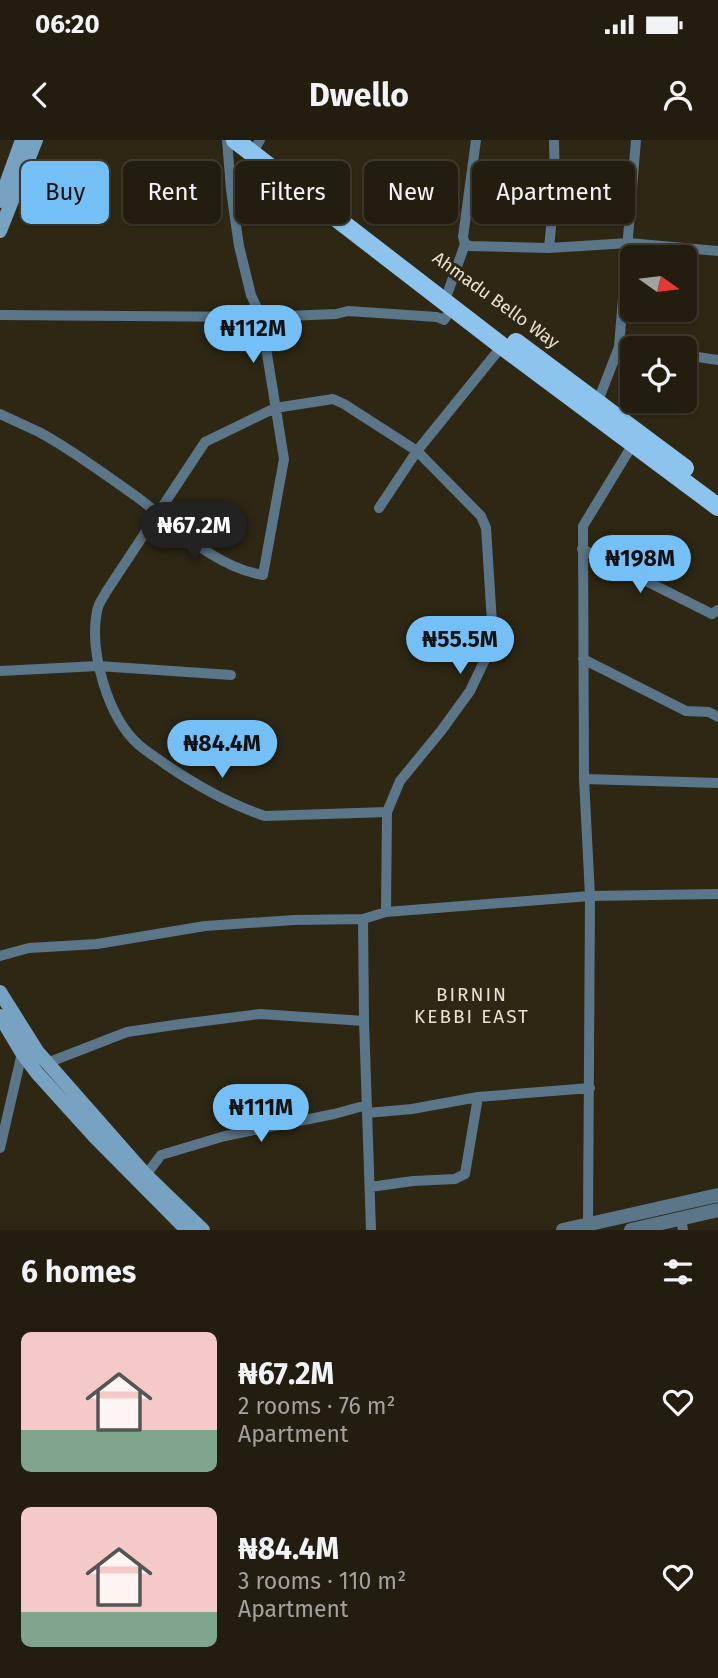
<!DOCTYPE html>
<meta charset="utf-8">
<style>
:root{--surface:#221d0f;--page:#2e2a1d;--text:#f1f3f6;--muted:#a2a29e;--line:#3f3b2f;--accent:#74c0f6}
body{margin:0;font-family:"Fira Sans",sans-serif;background:var(--page);color:var(--text);height:100vh;display:flex;flex-direction:column;font-size:26px;white-space:nowrap}
*{box-sizing:border-box;margin:0}
p{font-size:23px;color:var(--muted)}
.icon{flex:none;width:38px;height:38px;fill:none;stroke:currentColor;stroke-width:2;stroke-linecap:round;stroke-linejoin:round}
.map{position:relative;height:1090px;overflow:hidden}
.panel{display:flex;flex-direction:column;background:var(--surface);flex:1}
.panel>*{flex:none}
.guide{position:absolute;left:21px;top:21px;width:677px;height:63px;display:flex;gap:14px}
.needle{width:46px;rotate:104deg}
.buttons{position:absolute;left:620px;top:105px;display:grid;gap:14px}
.buttons a{display:grid;place-items:center;width:77px;height:77px;border-radius:10px;background:var(--surface);box-shadow:0 2px 5px #0004,0 0 0 2px var(--line);font-size:35px}
.price{position:absolute;translate:-50% -60px;padding:0 16px;border-radius:24px;background:var(--accent);color:#111;font-size:23px;line-height:46px;filter:drop-shadow(0 2px 4px #0008)}
.price::after{content:'';position:absolute;left:50%;top:42px;width:21px;height:16px;margin-left:-10px;background:inherit;clip-path:polygon(0 0,100% 0,50% 100%)}
.price.active{background:#222;color:#fff}
ul{padding:0;list-style:none}
li{display:flex;align-items:center;gap:21px;height:175px;padding:0 21px}
li span{display:grid;place-items:center;flex:none;width:196px;height:140px;border-radius:10px;color:#555}
li>.icon{margin-inline-start:auto}
span .icon{width:84px;height:84px;fill:#fffc;stroke-width:1}
li b{font-size:30px}
h2{display:flex;justify-content:space-between;align-items:center;height:84px;padding:0 21px;font-size:30px}
.tag{padding:0 24px;border-radius:10px;background:var(--surface);box-shadow:0 2px 5px #0004,0 0 0 2px var(--line);font-size:24px;line-height:63px}
.tag.active{background:var(--accent);color:#111}
.status{display:flex;justify-content:space-between;align-items:center;height:49px;padding:0 35px;background:var(--surface);direction:ltr}
.status svg{height:19px;fill:currentColor}
header{display:flex;justify-content:space-between;align-items:center;height:91px;padding:0 21px;background:var(--surface);font-size:32px;font-weight:700}
.map>svg:first-child{display:block}
.lines{fill:none;stroke-linecap:round;stroke-linejoin:round}
.minor{stroke:#5b7589;stroke-width:10}
.tertiary{stroke:#5b7589;stroke-width:14}
.secondary{stroke:#77a2c1;stroke-width:14}
.primary{stroke:#8dc4ed;stroke-width:18}
.labels{text-anchor:middle;dominant-baseline:central;stroke-width:6;stroke-linejoin:round;paint-order:stroke}
.street-label{font-size:18px;fill:#e5e2d6;stroke:#2d2714}
.neighbourhood-label{font-size:19px;letter-spacing:2px;fill:#e5e2d6;stroke:#2d2714}
</style>
<div class="status"><b>06:20</b><svg viewBox="0 0 49 12"><path d="M0 12V9h3v3zM5 12V6h3v6zM10 12V3h3v9zM15 12V0h3v12zM26 1h20v11H26zM47 4h2v5h-2z"/></svg></div>
<header><svg class="icon" aria-label="back" viewBox="0 0 24 24"><path d="M15 5l-7 7 7 7"/></svg>Dwello<svg class="icon" aria-label="person" viewBox="0 0 24 24"><circle cx="12" cy="8" r="4"/><path d="M4 21q1-7 8-7t8 7"/></svg></header>
<div class="map">
<svg width="718" height="1090" viewBox="0 0 718 1090">
<rect width="100%" height="100%" fill="#2d2714"/>
<g class="lines">
<path class="minor" d="M257,5L260,0
M465,104L470,106L549,108L629,103L718,111
M549,108L555,47L554,0
M448,152L465,104L463,97L476,0
M0,175L261,177L336,174L348,171L437,177L444,180L452,168
M684,215L718,220
M598,261L619,207L636,0
M0,274C13,280 26,286 39,292C71,309 107,336 137,357C175,385 213,427 263,435L284,319L261,177L251,155L239,106L231,50L227,0
M379,368L417,311L502,206
M582,409L712,474L718,470
M583,519L686,571L709,572L718,577
M0,531L98,526L231,535
M584,639L718,643
M386,772L387,672L400,641L441,591L470,551L490,509L492,483L486,388L481,376L417,311L344,264L333,259L275,268L205,302L106,452C103,458 98,464 97,471C89,512 108,578 139,605C147,612 157,618 165,624C196,645 229,664 265,676L387,672
M363,779L364,881L371,1090
M0,816L29,808L97,804L205,786L294,780L363,779L386,772L590,756L718,754
M47,923L127,892L181,884L260,874L364,881
M367,973L412,969L478,957L590,948
M0,1008L22,913
M146,1035L161,1015L225,996L334,974L367,965
M370,1047L413,1041L455,1039L465,1034L478,957
M681,1079L683,1090
M588,1083L590,756L584,639L583,386L633,304"/>
<path class="tertiary" d="M563,1090L718,1055
M631,1090L718,1070"/>
<path class="secondary" d="M0,61L22,0
M0,91L36,0
M0,852L37,911L146,1035L203,1090
M0,876L22,913L37,933L94,996L187,1090"/>
<path class="primary" d="M235,0L502,206L718,367
M516,202L685,328"/>
</g>
<g class="labels">
<g class="street-label">
<text transform="translate(496 160) rotate(36)">Ahmadu Bello Way</text>
</g>
<g class="neighbourhood-label">
<text x="472" y="854">BIRNIN<tspan x="472" dy="22">KEBBI EAST</tspan></text>
</g>
</g>
</svg>
<div class="buttons">
<a><svg class="needle" viewBox="-14 -14 28 28"><path d="M0-13l5 13h-10z" fill="#e53935"/><path d="M0 13l5-13h-10z" fill="#a2a29e"/></svg></a>
<a><svg class="icon" aria-label="locate" viewBox="0 0 24 24"><circle cx="12" cy="12" r="6"/><path d="M12 2v4M12 18v4M2 12h4M18 12h4"/></svg></a>
</div>
<b class="price" style="left:253px;top:225px">₦112M</b>
<b class="price active" style="left:194px;top:422px">₦67.2M</b>
<b class="price" style="left:640px;top:455px">₦198M</b>
<b class="price" style="left:460px;top:536px">₦55.5M</b>
<b class="price" style="left:222px;top:640px">₦84.4M</b>
<b class="price" style="left:261px;top:1004px">₦111M</b>
<div class="guide">
<a class="tag active">Buy</a>
<a class="tag">Rent</a>
<a class="tag">Filters</a>
<a class="tag">New</a>
<a class="tag">Apartment</a>
</div>
</div>
<section class="panel">
<h2>6 homes<svg class="icon" aria-label="filters" viewBox="0 0 24 24"><path d="M4 7h16M4 17h16"/><circle cx="9" cy="7" r="2"/><circle cx="15" cy="17" r="2"/></svg></h2>
<ul>
<li><span style="background:linear-gradient(#f6c9c9 70%,#7fa58c 0)"><svg class="icon" aria-label="home" viewBox="0 0 24 24"><path d="M3 11l9-7 9 7M6 9v11h12V9"/></svg></span><div><b>₦67.2M</b><p>2 rooms · 76 m²</p><p>Apartment</p></div><svg class="icon" aria-label="heart" viewBox="0 0 24 24"><path d="M12 20l-8-8c-3-5 5-10 8-4 3-6 11-1 8 4z"/></svg></li>
<li><span style="background:linear-gradient(#f6c9c9 75%,#7fa58c 0)"><svg class="icon" aria-label="home" viewBox="0 0 24 24"><path d="M3 11l9-7 9 7M6 9v11h12V9"/></svg></span><div><b>₦84.4M</b><p>3 rooms · 110 m²</p><p>Apartment</p></div><svg class="icon" aria-label="heart" viewBox="0 0 24 24"><path d="M12 20l-8-8c-3-5 5-10 8-4 3-6 11-1 8 4z"/></svg></li>
</ul>
</section>
